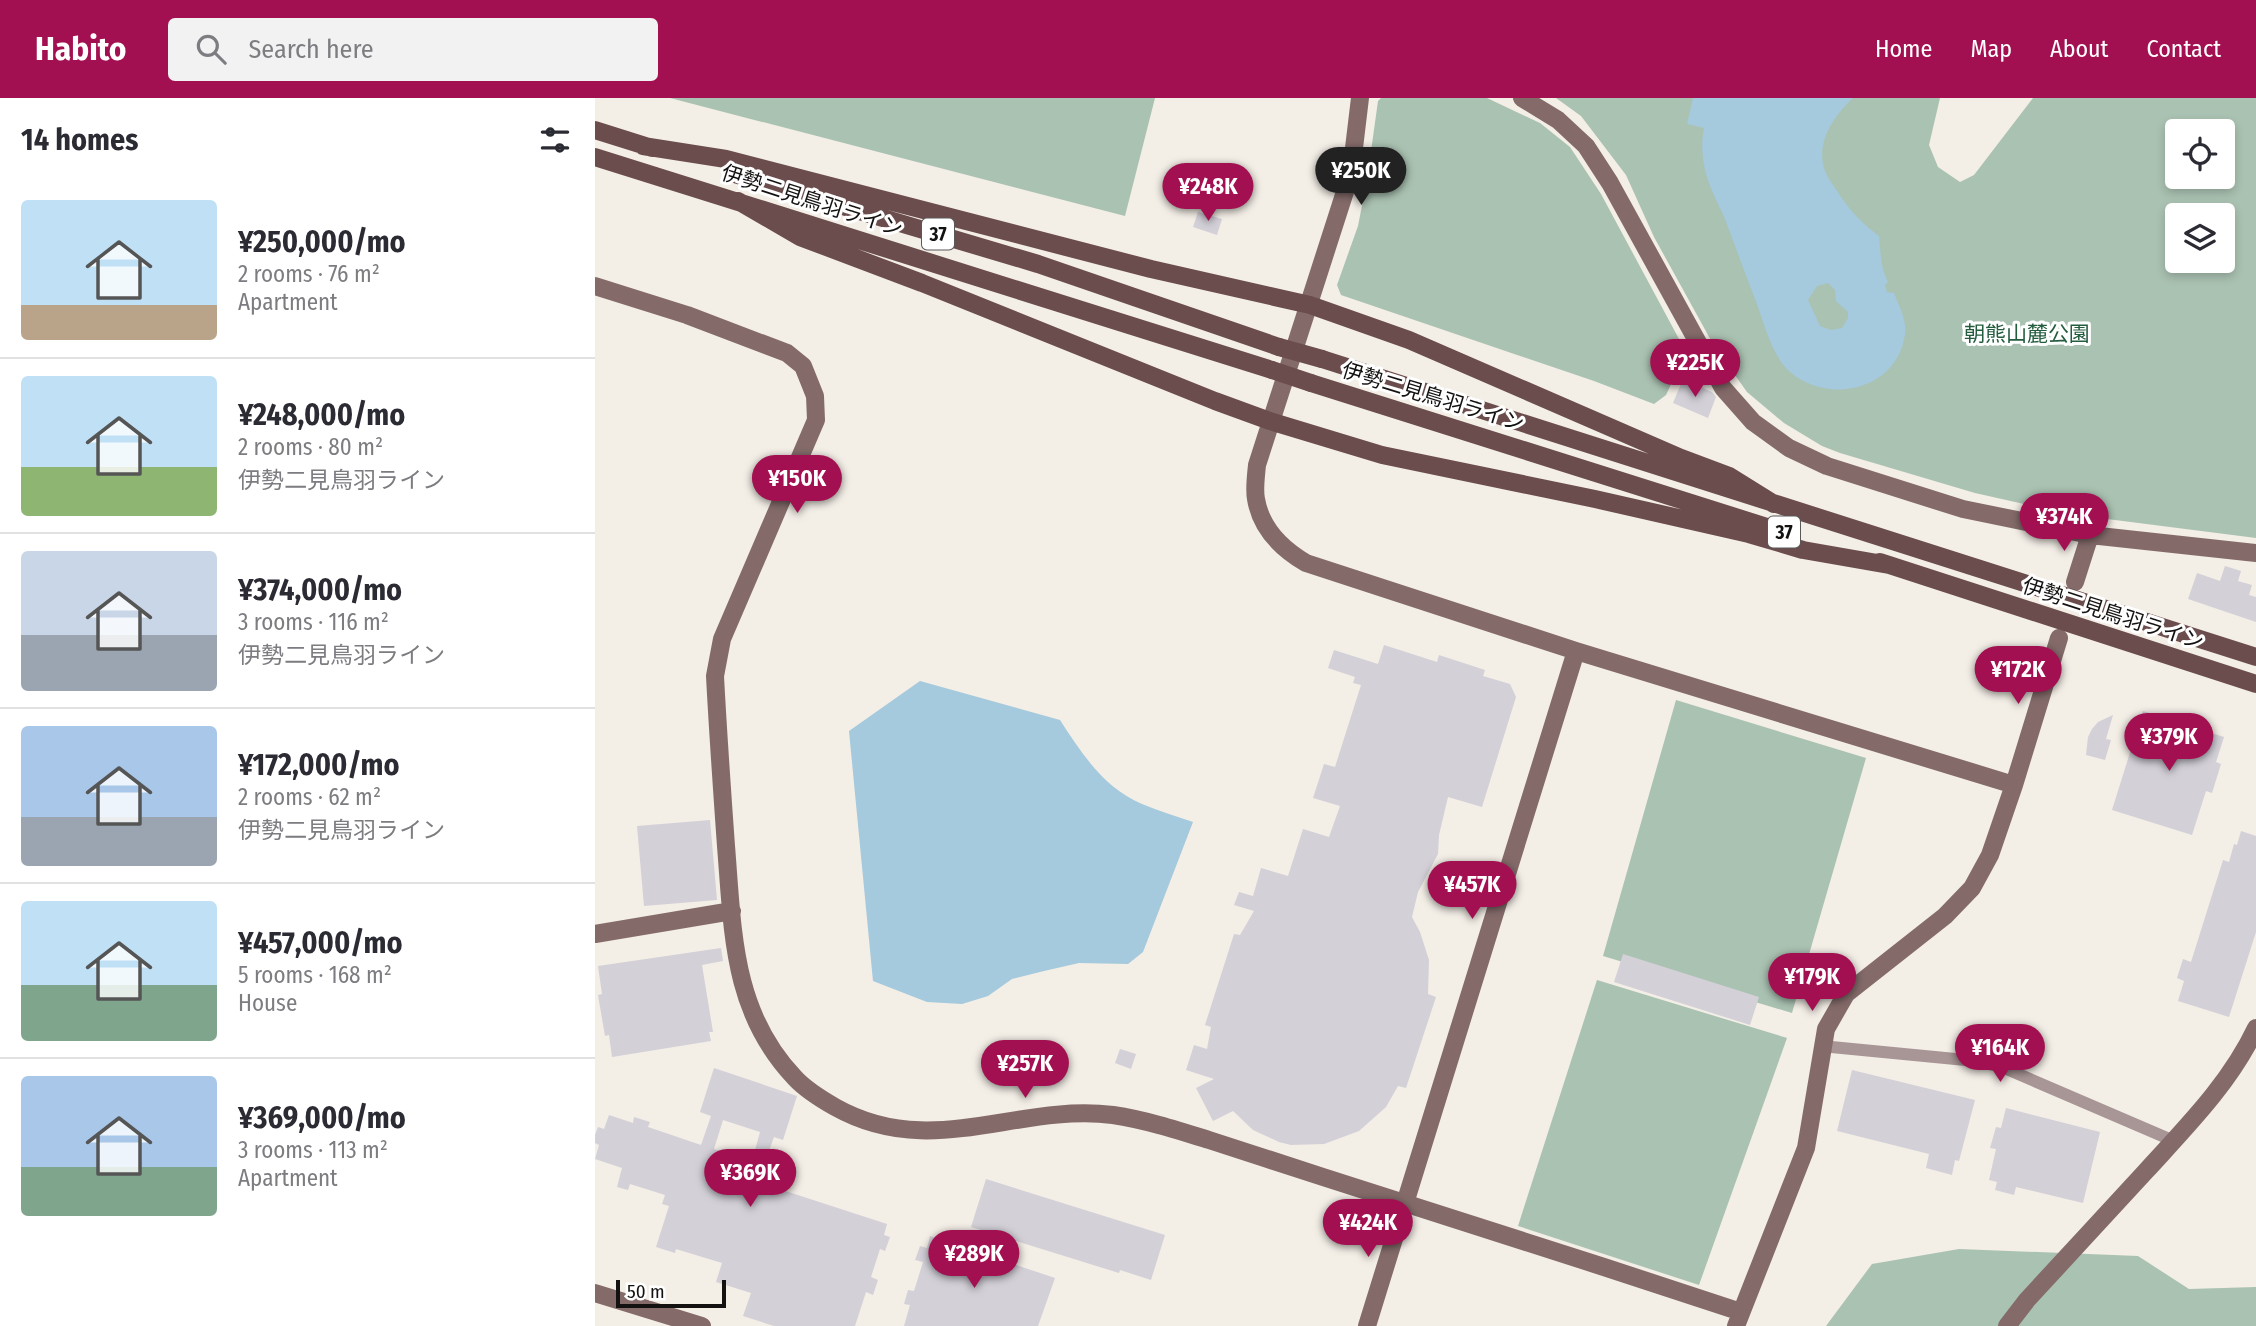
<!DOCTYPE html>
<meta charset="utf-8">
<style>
:root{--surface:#fff;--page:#f2f2f3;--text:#2b2b33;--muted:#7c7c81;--line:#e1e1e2;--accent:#a31051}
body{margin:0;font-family:"Fira Sans Condensed","Noto Sans JP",sans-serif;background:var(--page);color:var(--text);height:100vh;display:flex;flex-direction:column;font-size:26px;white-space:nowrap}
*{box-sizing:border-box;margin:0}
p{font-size:23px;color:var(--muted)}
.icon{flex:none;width:38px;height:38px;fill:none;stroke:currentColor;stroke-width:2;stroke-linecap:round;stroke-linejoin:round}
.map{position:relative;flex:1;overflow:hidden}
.panel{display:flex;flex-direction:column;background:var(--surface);width:595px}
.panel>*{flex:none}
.tools{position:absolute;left:1570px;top:21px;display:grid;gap:14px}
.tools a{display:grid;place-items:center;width:70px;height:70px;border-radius:7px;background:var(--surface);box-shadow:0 4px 10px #0003;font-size:35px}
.scale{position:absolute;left:21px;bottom:18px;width:110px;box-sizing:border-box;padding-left:7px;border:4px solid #141210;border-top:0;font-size:19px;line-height:24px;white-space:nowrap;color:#141210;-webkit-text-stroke:5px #fff;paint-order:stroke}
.price{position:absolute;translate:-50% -60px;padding:0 16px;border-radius:24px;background:var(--accent);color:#fff;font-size:23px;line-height:46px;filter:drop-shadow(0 2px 4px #0008)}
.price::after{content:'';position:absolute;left:50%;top:42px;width:21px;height:16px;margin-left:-10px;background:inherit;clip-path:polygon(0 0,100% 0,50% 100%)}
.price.current{background:#222;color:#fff}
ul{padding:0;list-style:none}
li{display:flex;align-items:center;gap:21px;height:175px;padding:0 21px}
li+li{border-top:2px solid var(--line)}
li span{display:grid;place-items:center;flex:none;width:196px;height:140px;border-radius:7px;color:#555}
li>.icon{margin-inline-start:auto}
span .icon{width:84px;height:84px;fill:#fffc;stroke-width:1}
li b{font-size:30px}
h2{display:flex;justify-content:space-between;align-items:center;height:84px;padding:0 21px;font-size:30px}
header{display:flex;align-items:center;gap:42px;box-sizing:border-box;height:98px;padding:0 35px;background:var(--accent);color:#fff}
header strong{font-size:33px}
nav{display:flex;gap:38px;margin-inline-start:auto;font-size:24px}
.search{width:490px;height:63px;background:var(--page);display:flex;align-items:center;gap:18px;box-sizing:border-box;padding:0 24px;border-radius:7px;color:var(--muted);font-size:26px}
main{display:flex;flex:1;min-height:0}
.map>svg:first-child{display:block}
.green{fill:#aac2b2;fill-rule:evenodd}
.water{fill:#a5c9dd;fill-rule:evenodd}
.building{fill:#d3d0d8;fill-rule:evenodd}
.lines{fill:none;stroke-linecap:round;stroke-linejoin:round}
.street{stroke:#a89595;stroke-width:12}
.secondary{stroke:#846b6a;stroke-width:18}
.primary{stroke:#6b4d4d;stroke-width:18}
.primary-bridge{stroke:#6b4d4d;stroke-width:18}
.labels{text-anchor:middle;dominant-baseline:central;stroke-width:6;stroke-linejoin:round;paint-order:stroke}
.shield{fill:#fff;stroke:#5a5958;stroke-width:2}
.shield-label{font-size:19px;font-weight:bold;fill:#141210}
.street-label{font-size:21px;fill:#141210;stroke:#fff}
.park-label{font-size:21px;fill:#245c3e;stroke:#fff}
</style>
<header>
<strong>Habito</strong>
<div class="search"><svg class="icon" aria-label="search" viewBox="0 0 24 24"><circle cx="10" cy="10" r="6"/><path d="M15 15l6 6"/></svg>Search here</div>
<nav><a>Home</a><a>Map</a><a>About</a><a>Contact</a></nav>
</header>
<main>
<section class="panel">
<h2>14 homes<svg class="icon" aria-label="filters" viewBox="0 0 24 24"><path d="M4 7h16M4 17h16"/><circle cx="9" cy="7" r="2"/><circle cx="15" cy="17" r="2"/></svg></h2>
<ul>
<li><span style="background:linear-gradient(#bfe0f5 75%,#b9a48a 0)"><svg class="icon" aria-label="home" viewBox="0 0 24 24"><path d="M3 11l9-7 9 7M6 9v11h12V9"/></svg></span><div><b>¥250,000/mo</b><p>2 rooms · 76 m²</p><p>Apartment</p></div></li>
<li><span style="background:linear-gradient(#bfe0f5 65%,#8fb573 0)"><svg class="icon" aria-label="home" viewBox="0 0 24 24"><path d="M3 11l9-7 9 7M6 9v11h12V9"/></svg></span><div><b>¥248,000/mo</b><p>2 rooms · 80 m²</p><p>伊勢二見鳥羽ライン</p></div></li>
<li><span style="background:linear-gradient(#c9d6e8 60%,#9aa5b1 0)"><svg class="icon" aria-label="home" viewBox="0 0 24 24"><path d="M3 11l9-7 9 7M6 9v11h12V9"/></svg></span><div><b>¥374,000/mo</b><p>3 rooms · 116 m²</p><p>伊勢二見鳥羽ライン</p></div></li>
<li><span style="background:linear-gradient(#a9c7e8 65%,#9aa5b1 0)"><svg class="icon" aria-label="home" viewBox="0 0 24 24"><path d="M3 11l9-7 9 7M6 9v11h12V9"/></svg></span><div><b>¥172,000/mo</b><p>2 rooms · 62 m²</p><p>伊勢二見鳥羽ライン</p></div></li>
<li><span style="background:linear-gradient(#bfe0f5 60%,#7fa58c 0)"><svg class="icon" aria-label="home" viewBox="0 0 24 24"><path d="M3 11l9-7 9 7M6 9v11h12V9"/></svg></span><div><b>¥457,000/mo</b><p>5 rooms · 168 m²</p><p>House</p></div></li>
<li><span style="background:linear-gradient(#a9c7e8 65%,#7fa58c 0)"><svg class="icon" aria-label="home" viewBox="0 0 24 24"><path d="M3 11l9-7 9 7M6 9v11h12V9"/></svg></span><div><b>¥369,000/mo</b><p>3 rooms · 113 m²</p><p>Apartment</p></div></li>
</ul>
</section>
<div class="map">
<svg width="1661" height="1228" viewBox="0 0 1661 1228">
<rect width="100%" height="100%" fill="#f3eee6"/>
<path class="green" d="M75,0H560L530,118Z
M786,0H892L945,25L975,49L1006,96L1091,254L1071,297L1059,306L999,283L746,197L742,187L763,128L772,82L783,3Z
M961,0H1345L1334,47L1343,69L1365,84L1379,77L1438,0H1661V440L1473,416L1380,395L1245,355L1227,348L1189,325L1152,294L1118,246L1059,139L1031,77L986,18ZM1582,33H1628V79H1582ZM1582,117H1628V163H1582Z
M1081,602L1271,660L1197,915L1008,858Z
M1002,882L1192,940L1104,1187L923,1128Z
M1364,1151L1543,1158L1594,1191L1661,1189V1228H1231L1277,1166Z"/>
<path class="water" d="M1098,0H1258C1241,16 1223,40 1228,66C1230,78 1240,89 1246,99C1257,115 1269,127 1284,138C1286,155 1285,168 1293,184L1290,187L1292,194L1299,195C1304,208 1312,222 1310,236C1303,292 1233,308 1194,273C1176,256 1169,224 1160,201C1150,175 1140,148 1130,121C1123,105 1114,89 1110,72C1107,57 1106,44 1109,30L1092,26ZM1233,185L1240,192L1241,203L1253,214V220L1247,230L1236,232L1225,228L1213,202L1222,188Z
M325,583L465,622C487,656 509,690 547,706C564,713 581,718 598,724L548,854L533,866L484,865L449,873L417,881L393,898L367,906L332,904L278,883L254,633Z"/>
<path class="building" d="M603,114L627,121L622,137L598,129Z
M1088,281L1117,294L1121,299L1113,320L1078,305Z
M1630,468L1646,473L1643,483L1657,487L1654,497L1661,499V524L1593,501L1602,475L1625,483Z
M789,547L842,564L844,557L890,572L888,578L915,586L921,599L887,709L853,699L844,737L843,756L823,794L817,819L825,834L834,862L833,896L841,899L811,990L803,988L791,1009L764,1033L729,1046L696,1047L684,1044L658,1032L638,1013L618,1023L601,990L619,981L591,972L599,947L612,951L616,929L610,927L639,836L645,837L659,813L639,807L644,794L658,798L666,770L693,778L708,731L734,739L745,708L718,700L729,666L740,669L766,587L758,585L760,579L733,570L739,552L783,566Z
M1548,613L1629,639L1621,664L1626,666L1617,695L1611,693L1597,737L1517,712Z
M1518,617L1511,641L1516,642L1510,662L1491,657L1493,639L1497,631L1503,624Z
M115,722L122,802L49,808L42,728Z
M1646,733L1661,738V834L1634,919L1583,903L1589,883L1582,880L1588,861L1596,864L1628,762L1634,764L1639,746L1642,747Z
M126,850L128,863L107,867L118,934H114L116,943L17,959L14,937L10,938L3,897L7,896L3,868Z
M1028,856L1164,899L1155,927L1019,884Z
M525,951L541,956L536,971L520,965Z
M119,970L202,998L188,1042L179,1039L169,1067L180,1070L175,1088L292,1126L289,1137L295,1139L290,1153L285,1151L276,1179L283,1182L278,1197L271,1194L260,1228H179L148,1218L156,1195L121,1184L127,1165L81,1151L80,1155L61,1149L74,1108L67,1106L70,1097L35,1086L33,1092L22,1089L27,1070L0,1061L4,1047L0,1045V1037L3,1029L9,1031L14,1017L38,1025L39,1019L55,1024L53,1029L106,1047L116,1018L105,1014ZM128,1022L165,1034L157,1063L119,1051Z
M1257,972L1380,1002L1364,1063L1360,1062L1357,1077L1331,1070L1334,1056L1242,1033Z
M1411,1010L1505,1034L1488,1105L1421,1089L1419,1097L1400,1092L1402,1084L1394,1082L1401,1051L1395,1050L1401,1029L1406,1030Z
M391,1081L570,1137L556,1182L525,1172L524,1175L376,1129Z
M335,1138L460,1180L443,1228H309L315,1207L309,1206L313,1192L319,1193L328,1164L320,1162L325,1148L332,1150Z"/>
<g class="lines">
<path class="street" d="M1226,948L1381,963L1407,969L1579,1043"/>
<path class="secondary" d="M765,0L756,75L662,367C661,378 659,391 661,401C666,431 687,451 711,465L981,553L1419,687
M927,0L963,22L991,48L1015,85L1128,290L1158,324L1194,350L1232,368L1368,411L1495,437L1661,455
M0,188L92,217L192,255L208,268L220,298L221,322L127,541L120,578C123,635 127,692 131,748C138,834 137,914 200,980C211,992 226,1001 240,1009C336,1063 420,1005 518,1017C551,1022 582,1032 614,1042C652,1054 690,1067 728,1079C868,1123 1007,1168 1146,1214
M1480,484L1495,437
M0,836L137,813
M0,1195L107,1228
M772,1228L981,553
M1141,1228L1211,1050L1231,931L1251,896L1350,818L1377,790L1395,757L1419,687L1464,540
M1412,1228L1432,1202C1472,1159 1511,1116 1551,1073C1592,1028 1635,985 1661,930"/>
<path class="primary" d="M0,32L57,50
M48,48L131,61L556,171L715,207L814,242L1086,360L1134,378L1179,406
M0,59L677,272
M140,76L443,166L684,249
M143,103L205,139L327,185L620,303L675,323L787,357L1000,401L1154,436L1208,452L1294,467
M727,261L1661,559
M716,285L1191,435
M1285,464L1661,586"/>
<path class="primary-bridge" d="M684,249L727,261
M677,272L716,285"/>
</g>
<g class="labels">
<g class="shield">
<rect x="327" y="120.5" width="32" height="31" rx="5"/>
<rect x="1173" y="418.5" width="32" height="31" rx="5"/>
</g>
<g class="shield-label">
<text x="343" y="136">37</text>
<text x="1189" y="434">37</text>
</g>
<g class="street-label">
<text transform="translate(217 103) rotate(18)">伊勢二見鳥羽ライン</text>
<text transform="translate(838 299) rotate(17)">伊勢二見鳥羽ライン</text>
<text transform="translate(1518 516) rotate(18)">伊勢二見鳥羽ライン</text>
</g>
<g class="park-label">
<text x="1432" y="236">朝熊山麓公園</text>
</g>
</g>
</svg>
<div class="tools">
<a><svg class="icon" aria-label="locate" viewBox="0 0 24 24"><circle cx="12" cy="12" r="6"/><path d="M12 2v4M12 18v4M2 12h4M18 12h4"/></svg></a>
<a><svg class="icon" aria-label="layers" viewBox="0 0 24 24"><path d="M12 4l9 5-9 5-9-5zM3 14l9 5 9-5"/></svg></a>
</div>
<div class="scale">50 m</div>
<b class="price current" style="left:766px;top:109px">¥250K</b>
<b class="price" style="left:613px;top:125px">¥248K</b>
<b class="price" style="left:1100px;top:301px">¥225K</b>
<b class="price" style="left:202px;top:417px">¥150K</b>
<b class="price" style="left:1469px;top:455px">¥374K</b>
<b class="price" style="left:1423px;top:608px">¥172K</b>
<b class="price" style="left:1574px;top:675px">¥379K</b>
<b class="price" style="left:877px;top:823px">¥457K</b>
<b class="price" style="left:1217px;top:915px">¥179K</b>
<b class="price" style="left:1405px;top:986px">¥164K</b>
<b class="price" style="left:430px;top:1002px">¥257K</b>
<b class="price" style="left:155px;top:1111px">¥369K</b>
<b class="price" style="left:773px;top:1161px">¥424K</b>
<b class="price" style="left:379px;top:1192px">¥289K</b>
</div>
</main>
